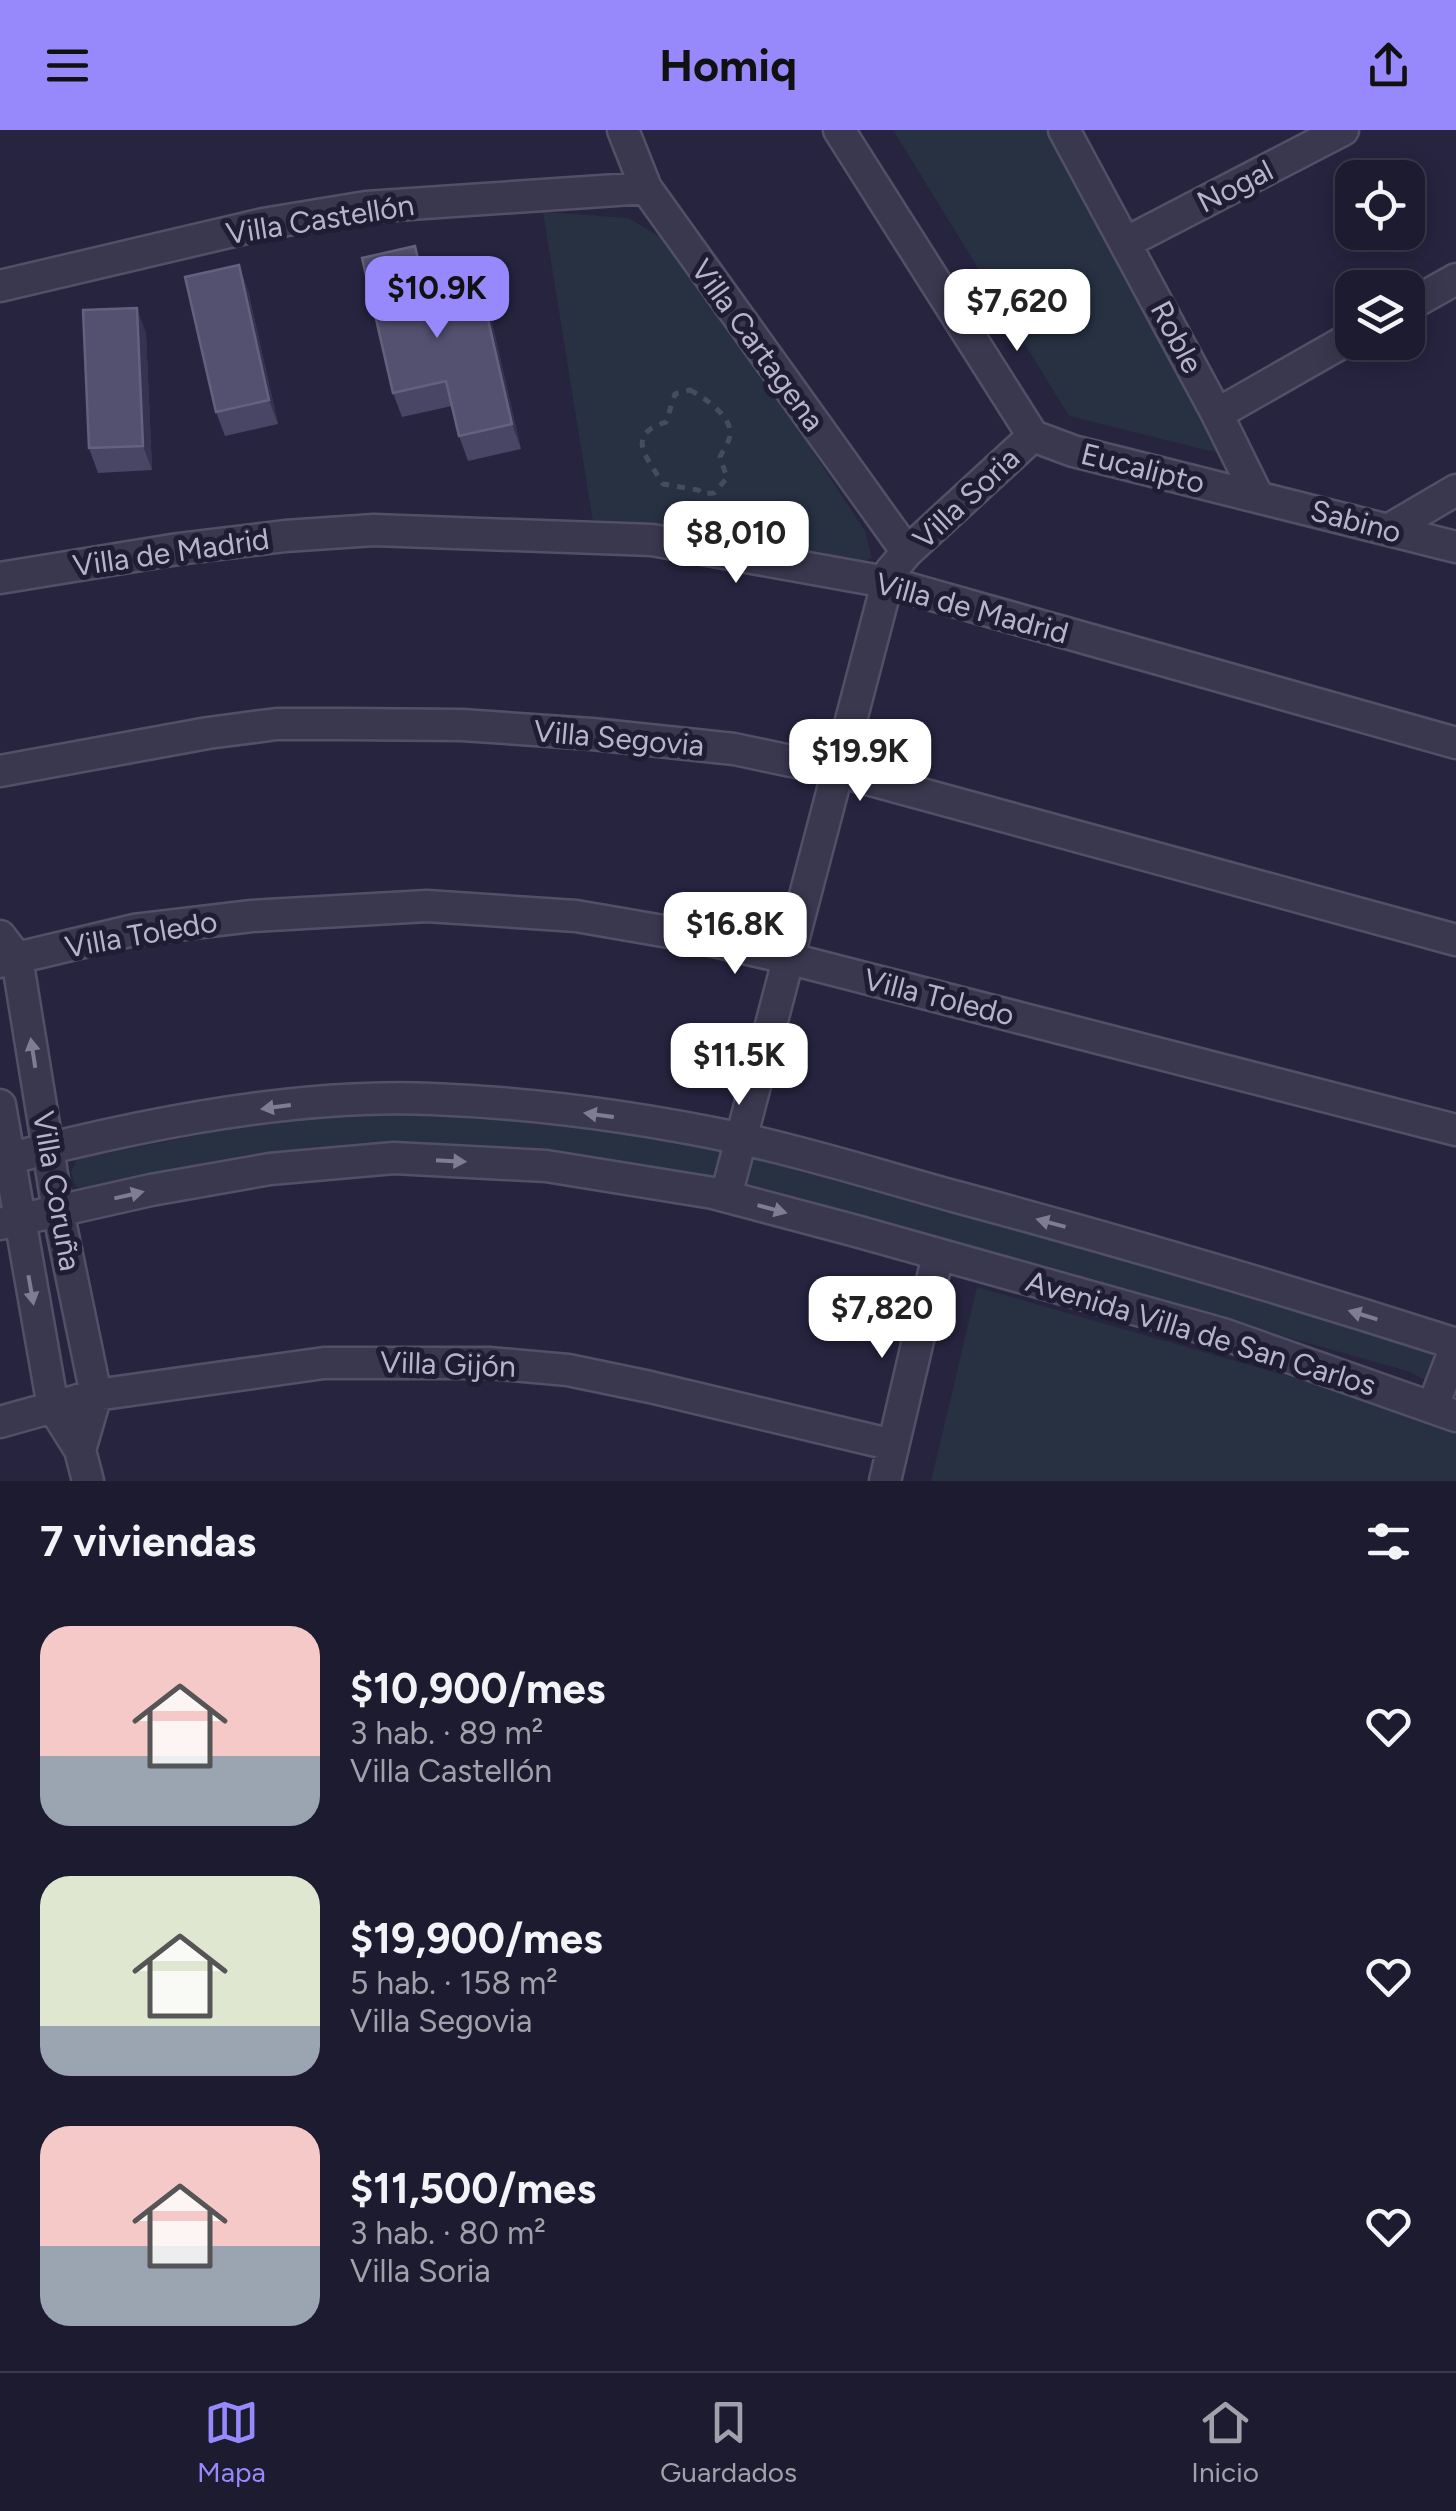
<!DOCTYPE html>
<html lang="es">
<meta charset="utf-8">
<style>
:root{--surface:#1c1b2f;--page:#252437;--text:#f1f3f6;--muted:#a0a1aa;--line:#3a394b;--accent:#9788fb}
body{margin:0;font-family:Figtree,sans-serif;background:var(--page);color:var(--text);height:100vh;display:flex;flex-direction:column;font-size:38px;white-space:nowrap}
*{box-sizing:border-box;margin:0}
p{font-size:32px;color:var(--muted)}
.icon{flex:none;width:55px;height:55px;fill:none;stroke:currentColor;stroke-width:2;stroke-linecap:round;stroke-linejoin:round}
.map{position:relative;height:1351px;overflow:hidden}
.side{display:flex;flex-direction:column;background:var(--surface);flex:1}
.side>*{flex:none}
.fabs{position:absolute;left:1335px;top:30px;display:grid;gap:20px}
.fabs a{display:grid;place-items:center;width:90px;height:90px;border-radius:20px;background:var(--surface);box-shadow:0 5px 25px #0003,0 0 0 2px var(--line);font-size:50px}
.price{position:absolute;translate:-50% -85px;padding:0 22px;border-radius:20px;background:#fff;color:#222;font-size:32px;line-height:65px;filter:drop-shadow(0 2px 5px #0008)}
.price::after{content:'';position:absolute;left:50%;top:60px;width:30px;height:22px;margin-left:-15px;background:inherit;clip-path:polygon(0 0,100% 0,50% 100%)}
.price.on{background:var(--accent);color:#111}
ul{padding:0;list-style:none}
li{display:flex;align-items:center;gap:30px;height:250px;padding:0 40px}
li span{display:grid;place-items:center;flex:none;width:280px;height:200px;border-radius:30px;color:#555}
li>.icon{margin-inline-start:auto}
span .icon{width:120px;height:120px;fill:#fffc;stroke-width:1}
li b{font-size:42px}
h2{display:flex;justify-content:space-between;align-items:center;height:120px;padding:0 40px;font-size:42px}
header{display:flex;justify-content:space-between;align-items:center;height:130px;padding:0 40px;background:var(--accent);color:#111;font-size:45px;font-weight:700}
.tab-bar{display:flex;justify-content:space-around;align-items:center;height:140px;border-top:2px solid var(--line);background:var(--surface);font-size:28px;color:var(--muted)}
.tab-bar a{display:grid;justify-items:center;gap:5px}
.tab-bar .on{color:var(--accent)}
.map>svg:first-child{display:block}
.green{fill:#273142}
.lines{fill:none;stroke-linecap:round;stroke-linejoin:round}
.minor-casing{stroke:#525067;stroke-width:35}
.path{stroke:#444d5d;stroke-width:5;stroke-dasharray:8 8;stroke-linecap:butt}
.minor{stroke:#3a384f;stroke-width:30}
.wall{fill:#484565}
.shaded-wall{fill:#363351}
.building{fill:#545170;stroke:#64617e;stroke-width:2.5}
.oneway{fill:#7f7c93}
.labels{text-anchor:middle;dominant-baseline:central;stroke-width:10;stroke-linejoin:round;paint-order:stroke}
.street-label{font-size:30px;fill:#b7b4ca;stroke:#1f1d34}
</style>
<header><svg class="icon" aria-label="menu" viewBox="0 0 24 24"><path d="M4 6h16M4 12h16M4 18h16"/></svg>Homiq<svg class="icon" aria-label="share" viewBox="0 0 24 24"><path d="M12 15V3M7 8l5-5 5 5M5 13v7h14v-7"/></svg></header>
<div class="map">
<svg width="1456" height="1351" viewBox="0 0 1456 1351">
<rect width="100%" height="100%" fill="#26243f"/>
<path class="green" d="M893,0H1050L1226,325L1069,286Z
M543,82L629,88L668,112L707,160L865,401L872,428L856,434L776,415L593,392Z
M386,982L543,989L690,1011L1359,1195L1456,1230V1265L1407,1241C1261,1200 1115,1159 969,1118C813,1075 657,1030 495,1018C355,1007 218,1029 82,1059L76,1057L71,1043L76,1029L250,995Z
M977,1157L1410,1281L1456,1300V1351H931Z"/>
<g class="lines">
<g class="minor-casing">
<path id="minor" d="M623,0L646,58L907,422
M839,0L1033,306L1073,321L1456,417
M1064,0L1217,284L1257,365
M1127,112L1343,0
M0,156L263,94L366,77L646,58
M1408,176L1456,149
M1217,284L1352,207
M1388,400L1456,360
M0,448L178,419L285,406L374,400L652,410L886,452L1456,613
M0,641L208,603L277,594H342L462,595L592,604L734,619L838,641L1456,810
M0,806L17,828L58,1081L96,1265L80,1320
M0,832L134,800L252,786L427,776L576,786L692,806L787,828L1456,1000
M0,975L53,1277L80,1320L88,1351
M0,1031C132,996 295,963 432,969C534,973 638,987 738,1008C812,1024 884,1047 957,1067C1124,1112 1291,1161 1456,1214
M726,1066L890,442L907,422L1033,306
M0,1094L151,1060L270,1039L394,1028L546,1036L713,1063L856,1101L1223,1204L1456,1286
M1433,1276L1456,1216
M0,1292L96,1265L324,1233H489L568,1240L650,1257L893,1315
M885,1351L938,1125"/>
</g>
<path class="path" d="M690,260C703,267 732,286 730,304C730,311 723,320 720,327L727,348L714,363L703,364L698,360L663,354C647,327 624,305 666,292L675,264Z"/>
<use href="#minor" class="minor"/>
</g>
<path class="wall" d="M415,116L424,141L431,171L490,184L521,319L468,331L459,306L452,276L402,287L393,263Z
M248,160L278,294L225,306L216,282Z
M146,203L152,340L98,343L89,318Z"/>
<path class="shaded-wall" d="M415,116L424,141L437,196L428,172Z
M239,135L248,160L278,294L269,270Z
M481,159L490,184L521,319L512,294Z
M137,178L146,203L152,340L143,316Z"/>
<path class="building" d="M415,116L428,172L481,159L512,294L459,306L446,251L393,263L362,128Z
M239,135L269,270L216,282L185,147Z
M137,178L143,316L89,318L83,180Z"/>
<defs><path id="oneway-solid" d="M-6-.8H1V-3.2L6.5 0L1 3.2V.8H-6Z" transform="scale(2.5)"/></defs>
<g class="oneway">
<use href="#oneway-solid" transform="translate(33 923) rotate(-99)"/>
<use href="#oneway-solid" transform="translate(276 977) rotate(172)"/>
<use href="#oneway-solid" transform="translate(599 985) rotate(-172)"/>
<use href="#oneway-solid" transform="translate(451 1031) rotate(3)"/>
<use href="#oneway-solid" transform="translate(129 1065) rotate(-13)"/>
<use href="#oneway-solid" transform="translate(772 1079) rotate(15)"/>
<use href="#oneway-solid" transform="translate(1051 1093) rotate(-165)"/>
<use href="#oneway-solid" transform="translate(31 1160) rotate(80)"/>
<use href="#oneway-solid" transform="translate(1363 1185) rotate(-163)"/>
</g>
<g class="labels">
<g class="street-label">
<text transform="translate(1235 56) rotate(-27)">Nogal</text>
<text transform="translate(320 89) rotate(-9)">Villa Castellón</text>
<text transform="translate(1177 207) rotate(62)">Roble</text>
<text transform="translate(758 215) rotate(54)">Villa Cartagena</text>
<text transform="translate(1143 338) rotate(14)">Eucalipto</text>
<text transform="translate(966 368) rotate(-43)">Villa Soria</text>
<text transform="translate(1356 391) rotate(15)">Sabino</text>
<text transform="translate(171 422) rotate(-8)">Villa de Madrid</text>
<text transform="translate(972 478) rotate(15)">Villa de Madrid</text>
<text transform="translate(619 608) rotate(5)">Villa Segovia</text>
<text transform="translate(141 804) rotate(-10)">Villa Toledo</text>
<text transform="translate(939 867) rotate(14)">Villa Toledo</text>
<text transform="translate(57 1061) rotate(80)">Villa Coruña</text>
<text transform="translate(1201 1203) rotate(17)">Avenida Villa de San Carlos</text>
<text transform="translate(448 1234) rotate(2)">Villa Gijón</text>
</g>
</g>
</svg>
<div class="fabs">
<a><svg class="icon" aria-label="locate" viewBox="0 0 24 24"><circle cx="12" cy="12" r="6"/><path d="M12 2v4M12 18v4M2 12h4M18 12h4"/></svg></a>
<a><svg class="icon" aria-label="layers" viewBox="0 0 24 24"><path d="M12 4l9 5-9 5-9-5zM3 14l9 5 9-5"/></svg></a>
</div>
<b class="price on" style="left:437px;top:211px">$10.9K</b>
<b class="price" style="left:1017px;top:224px">$7,620</b>
<b class="price" style="left:736px;top:456px">$8,010</b>
<b class="price" style="left:860px;top:674px">$19.9K</b>
<b class="price" style="left:735px;top:847px">$16.8K</b>
<b class="price" style="left:739px;top:978px">$11.5K</b>
<b class="price" style="left:882px;top:1231px">$7,820</b>
</div>
<section class="side">
<h2>7 viviendas<svg class="icon" aria-label="filters" viewBox="0 0 24 24"><path d="M4 7h16M4 17h16"/><circle cx="9" cy="7" r="2"/><circle cx="15" cy="17" r="2"/></svg></h2>
<ul>
<li><span style="background:linear-gradient(#f6c9c9 65%,#9aa5b1 0)"><svg class="icon" aria-label="home" viewBox="0 0 24 24"><path d="M3 11l9-7 9 7M6 9v11h12V9"/></svg></span><div><b>$10,900/mes</b><p>3 hab. · 89 m²</p><p>Villa Castellón</p></div><svg class="icon" aria-label="heart" viewBox="0 0 24 24"><path d="M12 20l-8-8c-3-5 5-10 8-4 3-6 11-1 8 4z"/></svg></li>
<li><span style="background:linear-gradient(#dfe7d0 75%,#9aa5b1 0)"><svg class="icon" aria-label="home" viewBox="0 0 24 24"><path d="M3 11l9-7 9 7M6 9v11h12V9"/></svg></span><div><b>$19,900/mes</b><p>5 hab. · 158 m²</p><p>Villa Segovia</p></div><svg class="icon" aria-label="heart" viewBox="0 0 24 24"><path d="M12 20l-8-8c-3-5 5-10 8-4 3-6 11-1 8 4z"/></svg></li>
<li><span style="background:linear-gradient(#f6c9c9 60%,#9aa5b1 0)"><svg class="icon" aria-label="home" viewBox="0 0 24 24"><path d="M3 11l9-7 9 7M6 9v11h12V9"/></svg></span><div><b>$11,500/mes</b><p>3 hab. · 80 m²</p><p>Villa Soria</p></div><svg class="icon" aria-label="heart" viewBox="0 0 24 24"><path d="M12 20l-8-8c-3-5 5-10 8-4 3-6 11-1 8 4z"/></svg></li>
</ul>
</section>
<nav class="tab-bar">
<a class="on"><svg class="icon" aria-label="map" viewBox="0 0 24 24"><path d="M3 6l6-2 6 2 6-2v14l-6 2-6-2-6 2zM9 4v14M15 6v14"/></svg>Mapa</a>
<a><svg class="icon" aria-label="saved" viewBox="0 0 24 24"><path d="M7 4h10v16l-5-4-5 4z"/></svg>Guardados</a>
<a><svg class="icon" aria-label="home" viewBox="0 0 24 24"><path d="M3 11l9-7 9 7M6 9v11h12V9"/></svg>Inicio</a>
</nav>
